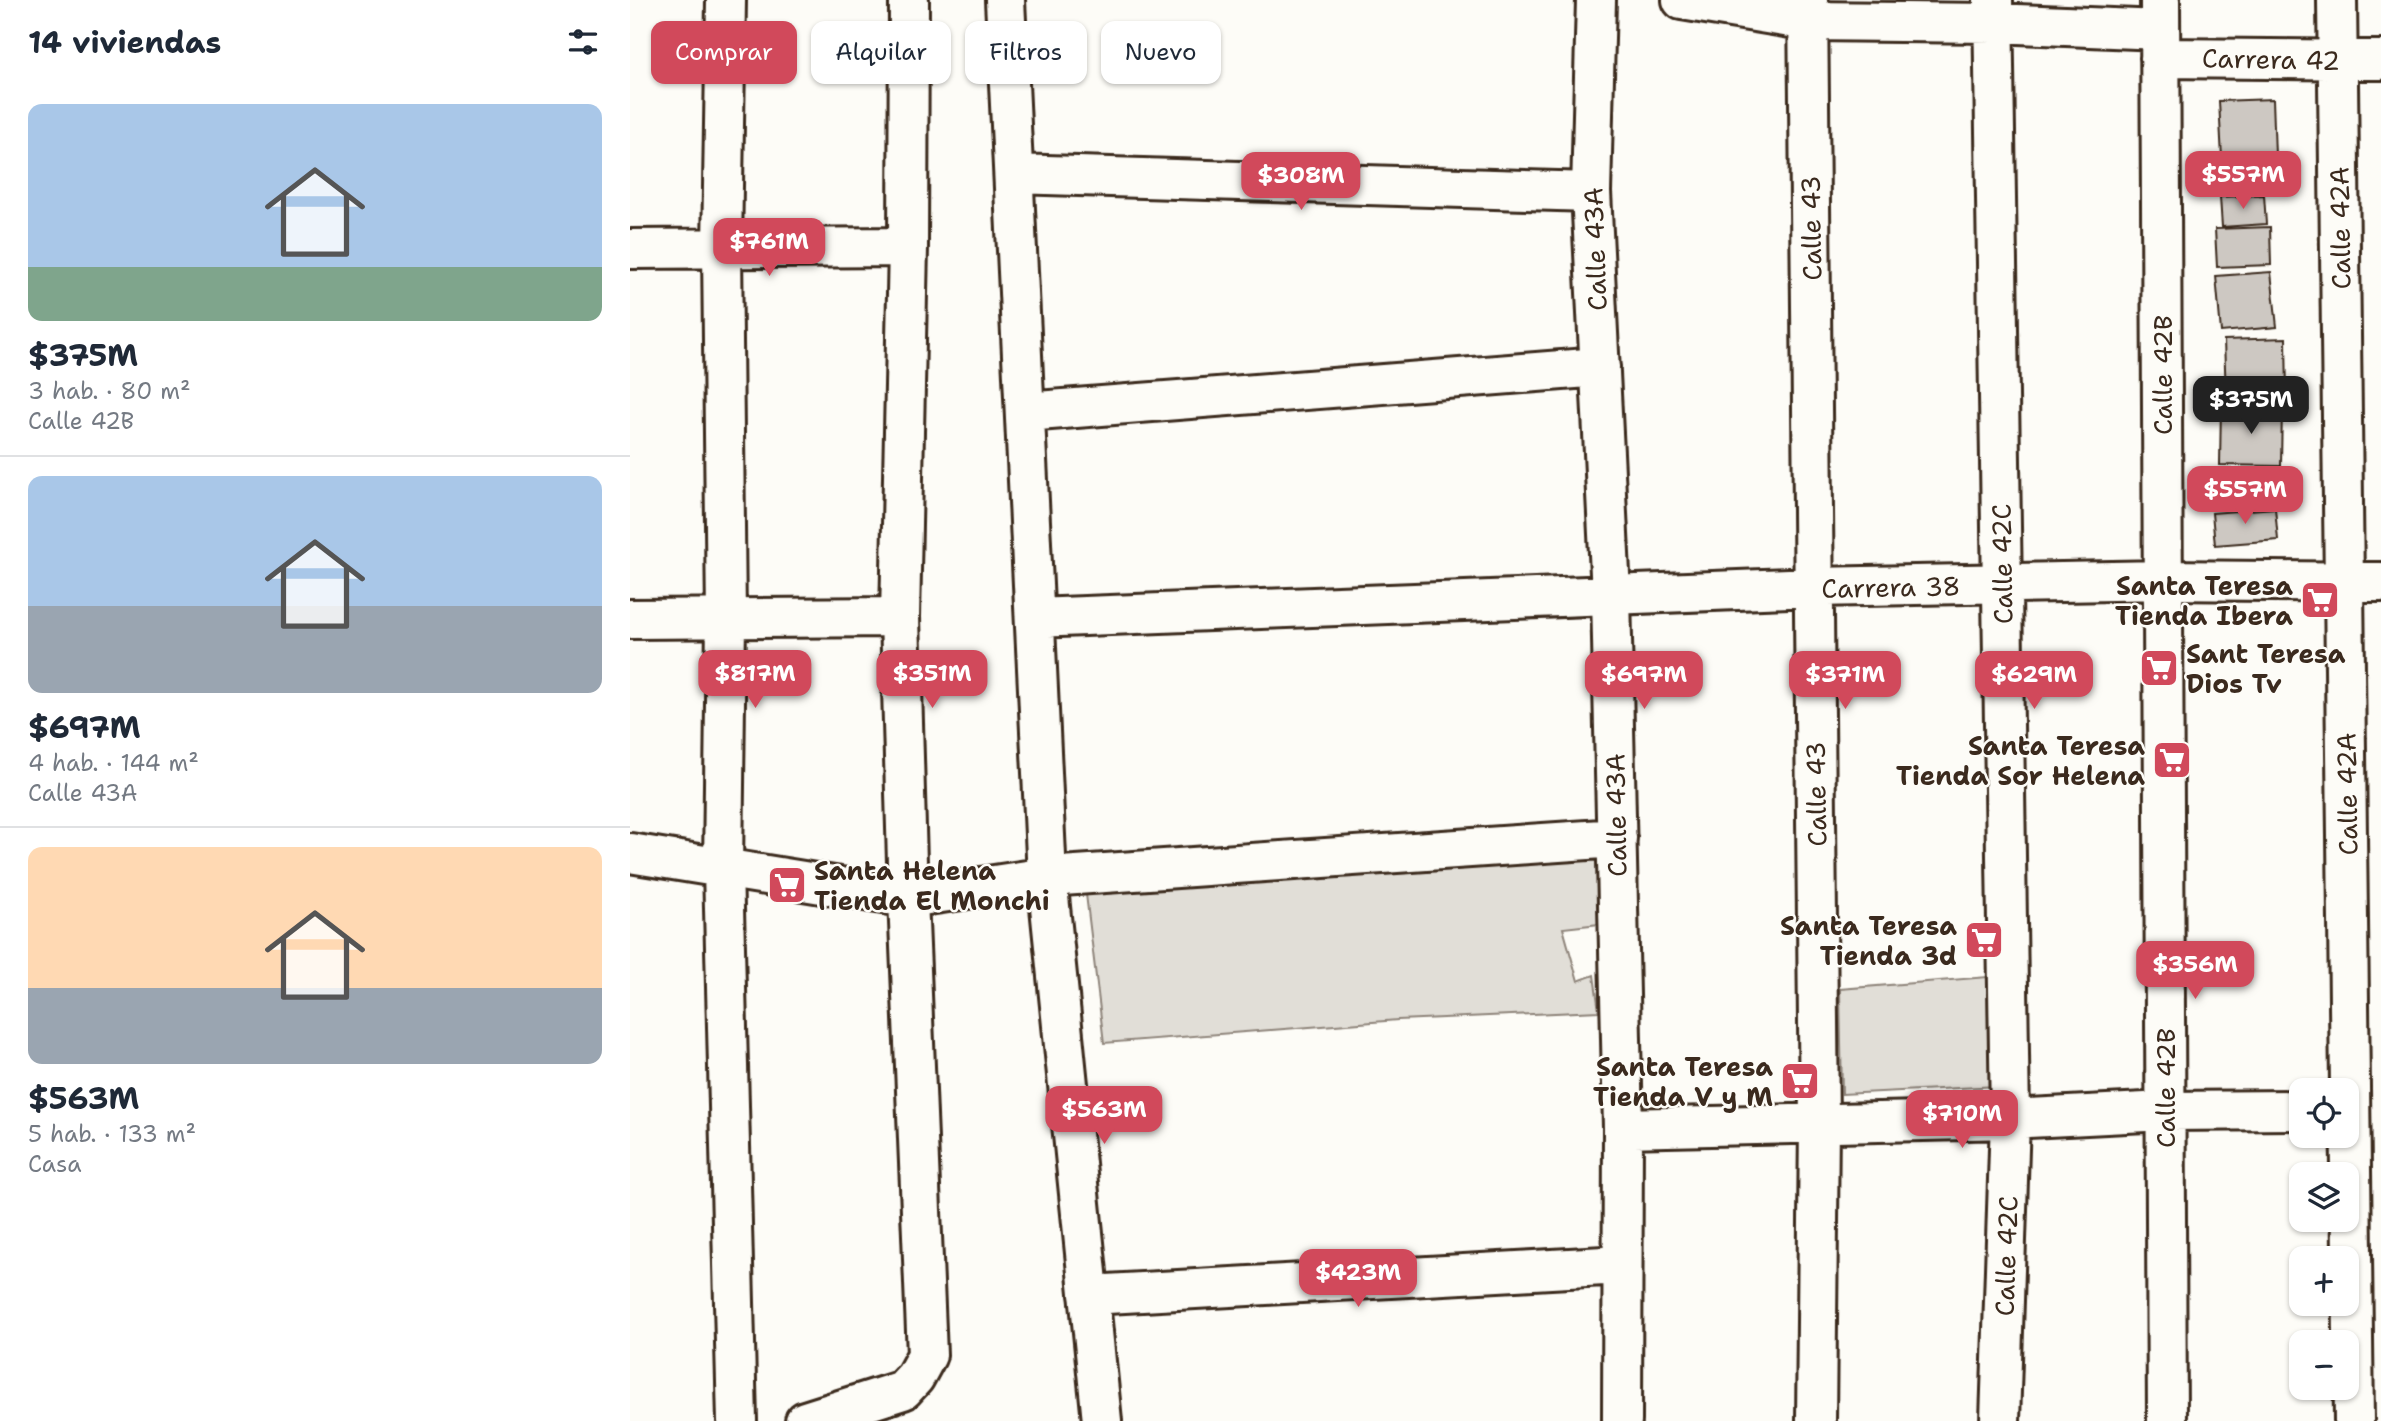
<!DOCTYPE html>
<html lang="es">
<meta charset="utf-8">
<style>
:root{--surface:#fff;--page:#f6f6f7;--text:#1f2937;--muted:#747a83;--line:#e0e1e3;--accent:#d1495b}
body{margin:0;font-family:"Shantell Sans",sans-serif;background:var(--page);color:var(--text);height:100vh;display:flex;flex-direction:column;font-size:26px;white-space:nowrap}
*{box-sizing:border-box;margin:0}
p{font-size:23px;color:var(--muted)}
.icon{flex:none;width:38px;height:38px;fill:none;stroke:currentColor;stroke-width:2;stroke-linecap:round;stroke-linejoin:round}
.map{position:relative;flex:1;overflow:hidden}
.side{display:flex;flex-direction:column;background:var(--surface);width:630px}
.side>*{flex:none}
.banner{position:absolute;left:21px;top:21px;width:665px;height:63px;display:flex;gap:14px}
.fabs{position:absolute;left:1659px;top:1078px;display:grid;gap:14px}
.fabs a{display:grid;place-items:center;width:70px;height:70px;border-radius:14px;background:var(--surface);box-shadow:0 2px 5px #0004;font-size:35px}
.price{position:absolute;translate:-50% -60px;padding:0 16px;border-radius:14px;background:var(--accent);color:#fff;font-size:23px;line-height:46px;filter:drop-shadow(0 2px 4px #0008)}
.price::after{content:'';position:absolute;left:50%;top:42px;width:21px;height:16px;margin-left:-10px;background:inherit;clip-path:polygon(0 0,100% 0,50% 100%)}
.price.active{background:#222;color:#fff}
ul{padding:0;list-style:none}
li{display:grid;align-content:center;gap:14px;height:371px;padding:0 28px}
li+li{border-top:2px solid var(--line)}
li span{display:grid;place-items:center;height:217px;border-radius:14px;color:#555}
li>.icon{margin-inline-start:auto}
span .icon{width:126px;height:126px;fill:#fffc;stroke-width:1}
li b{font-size:30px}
h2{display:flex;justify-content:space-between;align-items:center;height:84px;padding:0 28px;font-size:30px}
.pill{padding:0 24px;border-radius:14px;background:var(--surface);box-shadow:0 2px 5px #0004;font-size:24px;line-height:63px}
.pill.active{background:var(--accent);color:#fff}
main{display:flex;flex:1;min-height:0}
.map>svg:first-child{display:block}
.green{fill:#e1ded7;stroke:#8e847a;stroke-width:2}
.building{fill:#cdc8c2;stroke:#3b2a1e;stroke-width:2}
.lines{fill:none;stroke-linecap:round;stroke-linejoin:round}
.minor-casing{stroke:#3b2a1e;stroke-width:44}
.minor{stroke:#fdfcf7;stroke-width:38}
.labels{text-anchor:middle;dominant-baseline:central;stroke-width:5;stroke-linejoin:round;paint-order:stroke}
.street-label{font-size:26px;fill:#3b2a1e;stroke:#fdfcf7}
.poi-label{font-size:26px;font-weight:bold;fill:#3b2a1e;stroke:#fdfcf7;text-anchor:end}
</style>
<main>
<section class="side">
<h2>14 viviendas<svg class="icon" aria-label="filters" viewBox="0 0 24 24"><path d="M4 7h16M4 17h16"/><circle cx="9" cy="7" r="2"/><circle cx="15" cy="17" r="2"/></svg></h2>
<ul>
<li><span style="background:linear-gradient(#a9c7e8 75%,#7fa58c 0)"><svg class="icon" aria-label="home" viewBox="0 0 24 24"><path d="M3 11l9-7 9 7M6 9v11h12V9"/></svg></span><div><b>$375M</b><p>3 hab. · 80 m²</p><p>Calle 42B</p></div></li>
<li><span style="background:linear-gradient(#a9c7e8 60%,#9aa5b1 0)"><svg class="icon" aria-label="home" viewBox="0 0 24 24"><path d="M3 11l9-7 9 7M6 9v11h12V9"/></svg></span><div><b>$697M</b><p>4 hab. · 144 m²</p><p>Calle 43A</p></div></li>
<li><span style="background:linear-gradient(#ffd9b3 65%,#9aa5b1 0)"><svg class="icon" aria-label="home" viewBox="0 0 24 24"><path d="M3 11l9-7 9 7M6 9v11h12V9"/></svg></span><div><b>$563M</b><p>5 hab. · 133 m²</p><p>Casa</p></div></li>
</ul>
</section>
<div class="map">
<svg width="1751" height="1421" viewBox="0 0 1751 1421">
<rect width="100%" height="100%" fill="#fdfcf7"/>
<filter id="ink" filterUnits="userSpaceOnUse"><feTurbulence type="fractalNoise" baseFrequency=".0143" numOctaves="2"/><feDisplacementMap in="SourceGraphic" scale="14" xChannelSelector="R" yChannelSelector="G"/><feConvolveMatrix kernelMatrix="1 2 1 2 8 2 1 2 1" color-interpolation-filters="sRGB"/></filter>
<g filter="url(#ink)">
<path class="green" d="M976,848L969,924L933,928L948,981L964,975L969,1011L768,1020L474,1043L455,886Z
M1370,976L1368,1086L1212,1094L1210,989Z"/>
<path class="building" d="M1643,99L1645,156L1592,158L1589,101Z
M1633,159L1634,191L1591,193L1590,161Z
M1634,195L1636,224L1592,227L1590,197Z
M1640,227L1641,265L1587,267L1585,229Z
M1641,272L1647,327L1591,332L1586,276Z
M1656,338L1657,395L1596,396L1594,340Z
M1591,405L1652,406L1651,466L1590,465Z
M1649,470L1650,501L1587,502L1586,471Z
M1645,508L1648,540L1585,545L1582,513Z"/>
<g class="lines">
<g class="minor-casing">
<path id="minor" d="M96,0L92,248L96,618L93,869L107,1421
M966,0L961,192L981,594L993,1128L992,1421
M1052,0L1179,21L1363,23L1530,30
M1178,0L1189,1124L1186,1421
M1363,0L1380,1119L1370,1421
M1530,0L1537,1421
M1707,0L1724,1421
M1530,58L1751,60
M384,174L961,192
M0,249L278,247
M395,412L970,367
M405,618L1184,587L1533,580L1751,582
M0,619L270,617
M0,853L278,898L417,877L375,0
M993,1128L1380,1119L1535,1111L1671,1110
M459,1295L992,1265
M175,1421L273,1390L285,1377L297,1355L278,898L270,617L278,247L279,0
M472,1421L417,877L987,838"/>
</g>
<use href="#minor" class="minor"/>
</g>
</g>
<defs>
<g id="supermarket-square" transform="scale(2.0125)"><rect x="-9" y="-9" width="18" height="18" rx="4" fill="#d1495b" stroke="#fdfcf7"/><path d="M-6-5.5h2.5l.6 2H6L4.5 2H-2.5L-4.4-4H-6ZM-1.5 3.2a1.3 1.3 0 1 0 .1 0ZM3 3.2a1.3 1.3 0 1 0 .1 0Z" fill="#fff"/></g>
</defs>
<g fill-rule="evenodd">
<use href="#supermarket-square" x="1690" y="600"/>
<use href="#supermarket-square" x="1529" y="668"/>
<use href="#supermarket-square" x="1542" y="760"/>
<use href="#supermarket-square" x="157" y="885"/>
<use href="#supermarket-square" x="1354" y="940"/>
<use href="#supermarket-square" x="1170" y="1081"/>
</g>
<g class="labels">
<g class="street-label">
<text transform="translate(1641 59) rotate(1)">Carrera 42</text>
<text transform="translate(1181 228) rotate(-91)">Calle 43</text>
<text transform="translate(1710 228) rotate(-91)">Calle 42A</text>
<text transform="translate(965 249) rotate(-92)">Calle 43A</text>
<text transform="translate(1532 375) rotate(-90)">Calle 42B</text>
<text transform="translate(1372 564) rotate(-91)">Calle 42C</text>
<text transform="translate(1261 587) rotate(-1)">Carrera 38</text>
<text transform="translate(1186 794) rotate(-91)">Calle 43</text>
<text transform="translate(1717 794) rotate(-91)">Calle 42A</text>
<text transform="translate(986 815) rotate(-91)">Calle 43A</text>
<text transform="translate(1535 1088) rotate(-90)">Calle 42B</text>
<text transform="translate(1376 1256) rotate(-88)">Calle 42C</text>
</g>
<g class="poi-label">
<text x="1663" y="585">Santa Teresa<tspan x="1663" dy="30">Tienda Ibera</tspan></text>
<text x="1556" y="653" text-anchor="start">Sant Teresa<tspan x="1556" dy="30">Dios Tv</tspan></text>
<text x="1515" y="745">Santa Teresa<tspan x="1515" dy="30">Tienda Sor Helena</tspan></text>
<text x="184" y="870" text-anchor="start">Santa Helena<tspan x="184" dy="30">Tienda El Monchi</tspan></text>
<text x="1327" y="925">Santa Teresa<tspan x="1327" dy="30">Tienda 3d</tspan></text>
<text x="1143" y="1066">Santa Teresa<tspan x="1143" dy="30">Tienda V y M</tspan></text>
</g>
</g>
</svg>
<div class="fabs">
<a><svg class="icon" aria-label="locate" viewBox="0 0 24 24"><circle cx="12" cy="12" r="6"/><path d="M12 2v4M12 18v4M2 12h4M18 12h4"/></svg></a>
<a><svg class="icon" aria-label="layers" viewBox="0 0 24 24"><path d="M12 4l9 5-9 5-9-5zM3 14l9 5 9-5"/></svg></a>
<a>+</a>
<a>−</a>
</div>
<b class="price" style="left:1613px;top:211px">$557M</b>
<b class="price" style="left:671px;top:212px">$308M</b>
<b class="price" style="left:139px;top:278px">$761M</b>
<b class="price active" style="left:1621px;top:436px">$375M</b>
<b class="price" style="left:1615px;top:526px">$557M</b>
<b class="price" style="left:125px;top:710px">$817M</b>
<b class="price" style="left:302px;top:710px">$351M</b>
<b class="price" style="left:1014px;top:711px">$697M</b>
<b class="price" style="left:1215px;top:711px">$371M</b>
<b class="price" style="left:1404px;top:711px">$629M</b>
<b class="price" style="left:1565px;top:1001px">$356M</b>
<b class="price" style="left:474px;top:1146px">$563M</b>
<b class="price" style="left:1332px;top:1150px">$710M</b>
<b class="price" style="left:728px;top:1309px">$423M</b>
<div class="banner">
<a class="pill active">Comprar</a>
<a class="pill">Alquilar</a>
<a class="pill">Filtros</a>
<a class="pill">Nuevo</a>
</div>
</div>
</main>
